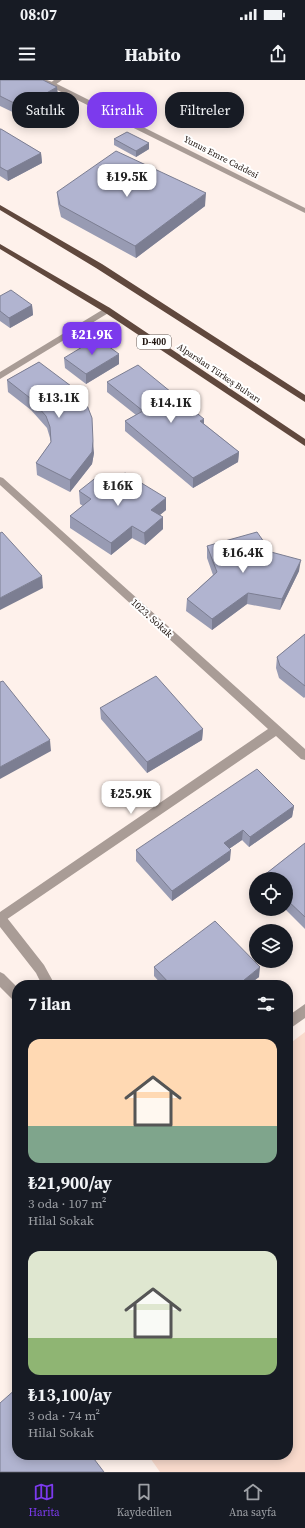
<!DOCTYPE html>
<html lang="tr">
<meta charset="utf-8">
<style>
:root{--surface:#171b24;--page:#20242c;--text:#f1f3f6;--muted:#9ea1a6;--line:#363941;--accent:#7c3aed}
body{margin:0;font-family:"Source Serif 4",serif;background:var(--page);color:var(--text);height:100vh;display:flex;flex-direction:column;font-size:15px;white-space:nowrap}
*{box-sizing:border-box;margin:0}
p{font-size:13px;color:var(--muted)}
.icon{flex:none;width:22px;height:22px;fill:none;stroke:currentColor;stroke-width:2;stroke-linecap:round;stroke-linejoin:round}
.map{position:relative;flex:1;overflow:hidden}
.details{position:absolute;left:12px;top:900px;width:281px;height:480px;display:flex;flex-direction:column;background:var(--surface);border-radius:16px;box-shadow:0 2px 10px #0003}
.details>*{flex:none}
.guide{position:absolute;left:12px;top:12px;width:281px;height:36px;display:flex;gap:8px}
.tools{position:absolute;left:249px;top:792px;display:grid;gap:8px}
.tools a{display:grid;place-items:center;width:44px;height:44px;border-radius:50%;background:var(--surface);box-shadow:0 2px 10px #0003;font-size:20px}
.price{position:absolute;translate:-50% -34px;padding:0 9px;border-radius:8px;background:#fff;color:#222;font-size:13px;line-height:26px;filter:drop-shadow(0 1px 2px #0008)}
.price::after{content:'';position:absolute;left:50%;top:24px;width:12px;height:9px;margin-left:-6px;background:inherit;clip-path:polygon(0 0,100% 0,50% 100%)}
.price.current{background:var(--accent);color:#fff}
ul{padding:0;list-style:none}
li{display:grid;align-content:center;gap:8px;height:212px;padding:0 16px}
li span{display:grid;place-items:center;height:124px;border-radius:12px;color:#555}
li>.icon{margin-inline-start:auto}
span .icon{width:72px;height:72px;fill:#fffc;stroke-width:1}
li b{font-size:17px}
h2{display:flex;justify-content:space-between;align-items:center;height:48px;padding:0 16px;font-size:17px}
.pill{padding:0 14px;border-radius:16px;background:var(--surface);box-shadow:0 2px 10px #0003;font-size:14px;line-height:36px}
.pill.current{background:var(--accent);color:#fff}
.status{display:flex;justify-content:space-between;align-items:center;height:28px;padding:0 20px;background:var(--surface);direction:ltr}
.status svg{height:11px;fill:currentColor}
header{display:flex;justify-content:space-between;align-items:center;height:52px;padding:0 16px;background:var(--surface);font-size:18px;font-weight:700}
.menu{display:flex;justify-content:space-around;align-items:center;height:56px;border-top:1px solid var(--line);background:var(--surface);font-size:11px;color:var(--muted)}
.menu a{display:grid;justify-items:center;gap:2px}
.menu .current{color:var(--accent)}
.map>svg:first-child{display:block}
.green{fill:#fadbcd}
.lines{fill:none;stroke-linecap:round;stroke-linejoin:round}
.minor{fill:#a99c96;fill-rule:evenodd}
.tertiary{fill:#a99c96;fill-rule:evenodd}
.trunk{fill:#60483d;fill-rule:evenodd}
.wall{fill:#989bb3}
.shaded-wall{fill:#7c7e92}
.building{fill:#b1b4d0;stroke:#7c7e92}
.labels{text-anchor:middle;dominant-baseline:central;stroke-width:4;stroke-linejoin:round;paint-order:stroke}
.far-street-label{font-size:9px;fill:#1f140f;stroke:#fff}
.shield{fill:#fff;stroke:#625a57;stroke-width:1}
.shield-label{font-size:9px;font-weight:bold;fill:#1f140f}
.street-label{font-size:10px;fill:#1f140f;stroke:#fff}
</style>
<div class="status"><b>08:07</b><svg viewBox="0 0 49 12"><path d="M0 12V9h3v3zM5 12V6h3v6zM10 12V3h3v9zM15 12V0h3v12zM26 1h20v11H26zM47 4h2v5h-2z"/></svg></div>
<header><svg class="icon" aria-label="menu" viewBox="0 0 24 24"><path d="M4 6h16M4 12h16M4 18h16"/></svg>Habito<svg class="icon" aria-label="share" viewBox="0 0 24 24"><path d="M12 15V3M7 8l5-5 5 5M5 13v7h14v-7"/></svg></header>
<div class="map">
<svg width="305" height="1392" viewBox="0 0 305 1392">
<rect width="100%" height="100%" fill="#fef1eb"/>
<path class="green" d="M305,952V1392H160L148,1375H288V965Z"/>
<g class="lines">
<path class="minor" d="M54,0H62L55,5H51L49,4Z
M107,227L110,228V232L0,299V292Z
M0,397L3,398L305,669V680L301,679L276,656L0,844V832L268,649L0,405Z
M305,924V938L288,950V936Z"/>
<path class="tertiary" d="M37,0H47L55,3L305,128V133Z
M0,833L4,834L44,885L55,905H42L36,893L0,847Z
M0,892L4,894L17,907V922L13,920L0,907Z"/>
<path class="trunk" d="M0,125L102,184L305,315V322L96,188L0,130Z
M0,164L110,228L305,359V366L104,232L0,169Z"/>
</g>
<path class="wall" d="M0,0L57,7L58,17L23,37L0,26Z
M0,49L41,73L42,83L8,101L0,96Z
M114,59L149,63V69L136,77L114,65Z
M57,112L205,126L136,178L61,137L58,124Z
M0,216L32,225L33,235L10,248L0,241Z
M64,278L119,284L86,304L65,288Z
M39,282L94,373L92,384L70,412L37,395L36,383L51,362L50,358L47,348L31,330L8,312L7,300Z
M107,302L204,344L239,372L238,382L193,408L125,351V341L136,335L107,312Z
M110,404L166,418V430L160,435L163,449L145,465L132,458L111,475L70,448V436L83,426L80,424L79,411Z
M207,466L271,472L299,491L280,530L247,524L212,550L186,531L187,519L213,495L207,478Z
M305,554V617L304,618L279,598L276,588L277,577Z
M100,628L203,649L202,660L147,693L101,639Z
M294,726L292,737L249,767L242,760L229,769L230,780L172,821L136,781V770Z
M305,763V849L285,829H286V799H262L263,796Z
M154,887L259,897L248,905H162L154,896Z"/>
<path class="shaded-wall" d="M57,7L58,17L23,37L22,27Z
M149,63V69L136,77V71Z
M41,73L42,83L8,101L7,91Z
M206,113L205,126L136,178L135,166Z
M32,225L33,235L10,248L9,238Z
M119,274V284L86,304V294Z
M204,339V349L200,341Z
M93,361L94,373L92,384L70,412V400Z
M239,372L238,382L193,408V398Z
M166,418V430L151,442V430Z
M163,437V449L145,465L144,453Z
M132,446V458L111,475V463Z
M301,480L299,491L280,530L282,519Z
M42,496L43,508L0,530V518Z
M248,513L247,524L212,550V539Z
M203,649L202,660L147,693V682Z
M50,660L51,671L0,699V687Z
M294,726L292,737L249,767L250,757Z
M243,750L242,760L223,773L224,763Z
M231,770L230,780L172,821V811Z
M260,887L259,897L248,905H238Z"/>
<path class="building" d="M0,0H43L57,7L22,27L0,16Z
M0,49H1L41,73L7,91L0,87Z
M127,52L149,63L136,71L114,59Z
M116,71L206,113L135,166L60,125L57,112Z
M11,210L32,225L9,238L0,231V216Z
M97,258L119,274L86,294L64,278Z
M39,282L83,315L92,338L93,361L92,372L70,400L36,383L51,362L50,347L46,336L30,318L7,300Z
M138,285L204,339L200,341L239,372L193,398L125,341L143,331L107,302Z
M125,393L166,418L151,430L163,437L144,453L132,446L111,463L70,436L91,419L79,411L98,396L110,404Z
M2,452L42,496L0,518V453Z
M257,452L271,472L301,480L282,519L248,513L212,539L187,519L217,492L207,466Z
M305,554V606L280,586L277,577Z
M156,596L203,649L147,682L100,628Z
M3,601L50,660L0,687V602Z
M257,689L294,726L250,757L243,750L224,763L231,770L172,811L136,770Z
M305,763V837L286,819V799H266L263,796Z
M215,841L260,887L238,905H171L154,887Z
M17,1308V1375H91L104,1392H0V1323Z"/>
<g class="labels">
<g class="far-street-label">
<text transform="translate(221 77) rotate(27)">Yunus Emre Caddesi</text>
<text transform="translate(219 293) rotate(34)">Alparslan Türkeş Bulvarı</text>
</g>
<rect class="shield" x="137" y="255" width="34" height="14" rx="3"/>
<g class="shield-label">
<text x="154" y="262">D-400</text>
</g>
<g class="street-label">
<text transform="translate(152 538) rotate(42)">1023. Sokak</text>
</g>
</g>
</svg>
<div class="tools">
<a><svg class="icon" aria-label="locate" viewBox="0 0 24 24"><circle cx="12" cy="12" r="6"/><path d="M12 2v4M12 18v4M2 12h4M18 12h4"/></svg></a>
<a><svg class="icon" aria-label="layers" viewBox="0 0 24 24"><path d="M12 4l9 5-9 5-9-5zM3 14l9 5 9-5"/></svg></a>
</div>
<b class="price" style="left:127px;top:118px">₺19.5K</b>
<b class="price current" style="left:92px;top:276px">₺21.9K</b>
<b class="price" style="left:59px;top:339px">₺13.1K</b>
<b class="price" style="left:171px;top:344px">₺14.1K</b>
<b class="price" style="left:118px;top:427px">₺16K</b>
<b class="price" style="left:243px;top:494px">₺16.4K</b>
<b class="price" style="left:131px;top:735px">₺25.9K</b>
<div class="guide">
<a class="pill">Satılık</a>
<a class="pill current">Kiralık</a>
<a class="pill">Filtreler</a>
</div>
<section class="details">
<h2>7 ilan<svg class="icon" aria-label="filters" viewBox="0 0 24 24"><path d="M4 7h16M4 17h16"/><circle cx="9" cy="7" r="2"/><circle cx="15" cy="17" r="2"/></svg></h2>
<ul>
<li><span style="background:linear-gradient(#ffd9b3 70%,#7fa58c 0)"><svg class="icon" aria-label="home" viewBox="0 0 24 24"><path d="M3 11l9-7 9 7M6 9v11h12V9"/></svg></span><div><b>₺21,900/ay</b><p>3 oda · 107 m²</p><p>Hilal Sokak</p></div></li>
<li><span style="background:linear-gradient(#dfe7d0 70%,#8fb573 0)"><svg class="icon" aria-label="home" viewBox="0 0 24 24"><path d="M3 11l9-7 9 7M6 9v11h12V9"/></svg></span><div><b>₺13,100/ay</b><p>3 oda · 74 m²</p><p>Hilal Sokak</p></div></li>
</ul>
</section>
</div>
<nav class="menu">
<a class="current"><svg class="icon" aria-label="map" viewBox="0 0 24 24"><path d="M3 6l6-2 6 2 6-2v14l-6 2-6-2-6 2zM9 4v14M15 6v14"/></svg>Harita</a>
<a><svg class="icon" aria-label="saved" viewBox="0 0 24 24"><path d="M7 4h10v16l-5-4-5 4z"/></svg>Kaydedilen</a>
<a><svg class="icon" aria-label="home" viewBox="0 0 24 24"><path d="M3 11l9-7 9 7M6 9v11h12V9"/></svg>Ana sayfa</a>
</nav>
